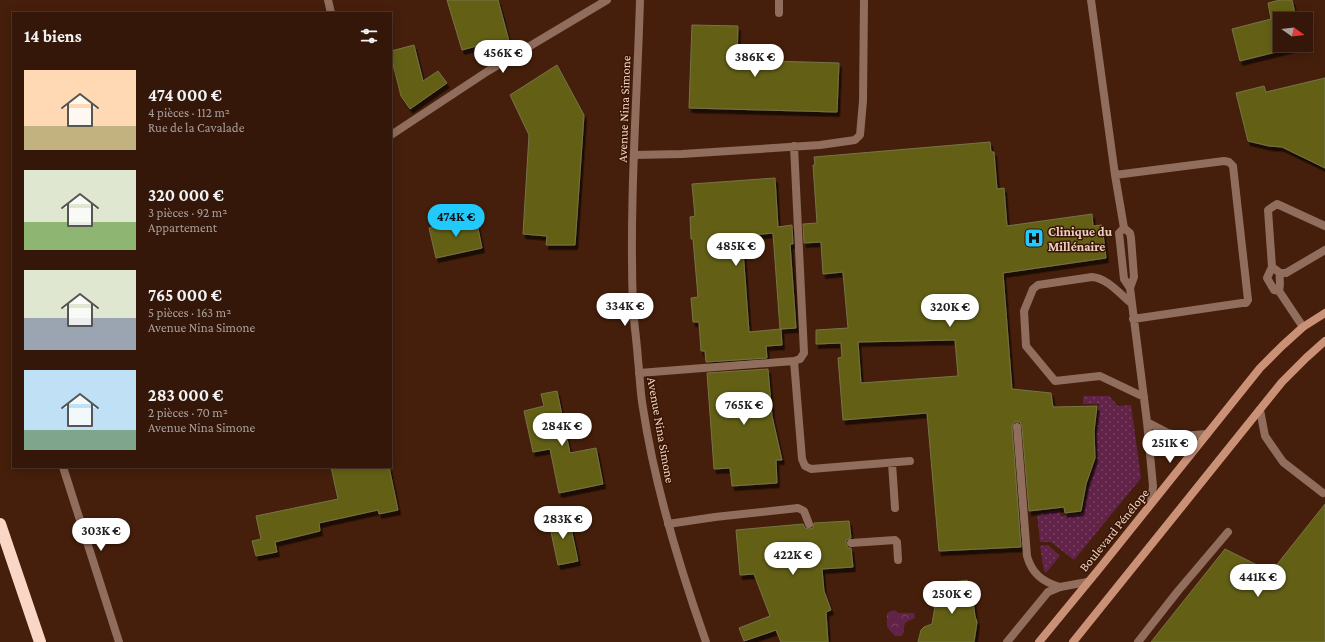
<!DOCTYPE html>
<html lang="fr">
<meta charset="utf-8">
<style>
:root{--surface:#341708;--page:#3c2012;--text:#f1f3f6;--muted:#a99f9c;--line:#4e3629;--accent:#22c9fd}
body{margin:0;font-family:"Crimson Pro",serif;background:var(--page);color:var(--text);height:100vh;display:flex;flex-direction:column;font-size:15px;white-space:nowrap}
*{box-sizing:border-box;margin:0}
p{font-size:13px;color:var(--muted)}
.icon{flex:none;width:22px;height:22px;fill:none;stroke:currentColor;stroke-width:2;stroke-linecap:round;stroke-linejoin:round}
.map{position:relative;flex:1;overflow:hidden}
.panel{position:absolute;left:12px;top:12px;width:380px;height:456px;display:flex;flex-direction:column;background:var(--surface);border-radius:0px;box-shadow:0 2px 10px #0003,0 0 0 1px var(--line)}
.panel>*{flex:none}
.needle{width:26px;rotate:104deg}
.fabs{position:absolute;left:1273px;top:12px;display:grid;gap:8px}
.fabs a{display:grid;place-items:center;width:40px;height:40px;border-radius:0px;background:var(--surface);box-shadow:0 2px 10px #0003,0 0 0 1px var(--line);font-size:20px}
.price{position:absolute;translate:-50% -34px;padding:0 9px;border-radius:14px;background:#fff;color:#222;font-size:13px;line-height:26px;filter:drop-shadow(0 1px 2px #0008)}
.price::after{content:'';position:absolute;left:50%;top:24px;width:12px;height:9px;margin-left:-6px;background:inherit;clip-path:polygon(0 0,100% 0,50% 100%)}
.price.on{background:var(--accent);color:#111}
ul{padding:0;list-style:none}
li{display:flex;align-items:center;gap:12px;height:100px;padding:0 12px}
li span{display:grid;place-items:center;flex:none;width:112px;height:80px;border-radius:0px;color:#555}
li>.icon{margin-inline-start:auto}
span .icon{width:48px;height:48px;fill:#fffc;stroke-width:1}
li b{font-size:17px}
h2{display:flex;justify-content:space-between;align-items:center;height:48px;padding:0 12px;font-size:17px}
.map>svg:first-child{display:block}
.grass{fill:url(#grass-dots)}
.park{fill:url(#park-crowns)}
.building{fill:#646015;stroke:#767446;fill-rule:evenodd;filter:url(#shadow)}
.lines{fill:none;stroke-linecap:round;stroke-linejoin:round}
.service{stroke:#906d5c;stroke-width:8}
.minor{stroke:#906d5c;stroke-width:8}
.tertiary{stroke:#906d5c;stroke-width:8}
.secondary{stroke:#ca9177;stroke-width:8}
.motorway{stroke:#fad6c6;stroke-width:12}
.labels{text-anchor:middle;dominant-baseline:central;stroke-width:3;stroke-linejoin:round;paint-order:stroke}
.street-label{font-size:13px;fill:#ebd1c6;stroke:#391502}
.poi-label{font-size:13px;font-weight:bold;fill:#ebd1c6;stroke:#391502;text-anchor:start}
</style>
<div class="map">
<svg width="1325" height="642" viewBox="0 0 1325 642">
<defs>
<pattern id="grass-dots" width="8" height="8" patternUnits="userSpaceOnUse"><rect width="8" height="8" fill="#622349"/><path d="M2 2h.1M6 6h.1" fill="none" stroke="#794262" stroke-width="1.8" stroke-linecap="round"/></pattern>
<pattern id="park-crowns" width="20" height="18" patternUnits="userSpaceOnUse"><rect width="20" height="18" fill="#622349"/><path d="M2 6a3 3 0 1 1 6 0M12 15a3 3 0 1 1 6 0" fill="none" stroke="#794262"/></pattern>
<filter id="shadow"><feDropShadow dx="2.5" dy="4.5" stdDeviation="0" flood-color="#0009"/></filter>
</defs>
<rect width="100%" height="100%" fill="#451f0b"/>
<path class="grass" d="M1083,396H1109L1118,406L1131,405L1141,478L1074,560L1051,542H1040L1037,514L1060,510L1061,516L1083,513L1089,484L1097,459L1096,433L1099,404H1083Z
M1048,545L1060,556L1046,573L1044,571L1040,546Z"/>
<path class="park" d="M894,610L899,613H914L915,618L906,622L904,626V632L901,636H895C885,625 887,629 887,613Z"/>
<path class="building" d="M447,0H498L509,41L491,54L488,43L462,50Z
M1280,0H1292L1296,18L1280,19V45H1291L1292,48L1240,61L1232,29L1271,19L1268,3Z
M692,25L738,26L737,60L839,63L837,112L689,108Z
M414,45L423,81L438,71L447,83L410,109L401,96L391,56V51Z
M557,65L584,115L575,245H546L547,236L523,234L529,135L510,95Z
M1325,78V168L1282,147L1269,146L1248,141L1236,93L1264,86L1266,92Z
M990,142L991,152H994L997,189L1004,188L1007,226L1092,214L1093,226L1102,225L1106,258L1003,273L1012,389L1051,393L1053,407L1097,406L1094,431L1095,458L1086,484L1081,511L1065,513L1064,507L1029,511L1022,427L1020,422H1014L1012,427L1021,547L939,551L927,413L843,420L838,358L842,357L841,343L816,344V330L848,328L843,272L823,274L821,242L804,243L803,224L817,223L813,165H815L814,157ZM955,340L958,376L861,383L858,342Z
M775,178L778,227L792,225L793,244H790L796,328L780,329L773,233L742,236L749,332L781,329L782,345L766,346L767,358L706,362L705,351H701L699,322H693L691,298L698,297L693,239H691L690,217L695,216L692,184Z
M476,219L482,248L436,258L429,228Z
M768,369L772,416L782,460H776L777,483L732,486L730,468L714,469L707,373Z
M557,391L570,453L596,448L603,484L559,493L550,449L533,452L524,411L544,406L541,394Z
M331,467H389L398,510L379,514L378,510L319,523L320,531L275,542L277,552L256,556L252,541L261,539L256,516L338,499Z
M1325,504V642H1151L1225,549L1271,572Z
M568,514L578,561L558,565L548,518Z
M849,521L851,538L846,540V544L848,548H851L853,567L822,569L824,591L831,610L826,612L828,642H781L776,630L744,641L739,628L770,616L754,574L740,575L736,530L803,524L805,528L809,529L813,528L814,523Z
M967,580L969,587L971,586L975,616L977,622L974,642H918L921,630L924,627L932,624L936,600L934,585Z"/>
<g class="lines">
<path class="service" d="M328,0L331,13
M1091,0L1115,175L1124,228L1130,233L1131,238L1134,277L1130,288
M779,13V0
M634,155L682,154L820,145L855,140L860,135L863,101L864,0
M1115,175L1224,161L1229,162L1233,166L1248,300L1246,303H1242L1133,319
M1124,228L1119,233L1124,279L1130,288L1147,422L1153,486L1151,503
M1272,267L1280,273H1286L1325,250
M1279,291C1281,285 1279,279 1280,273
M1131,303C1120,294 1107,278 1092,277L1038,285L1033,289L1024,311L1026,346L1055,381L1100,376L1144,397
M1303,327L1279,291L1274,290L1267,278L1272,267L1268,210L1277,204L1325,226
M794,361L802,459L805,466L811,469L910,461
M639,373L794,361L800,359L804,353L794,146
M1260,410L1265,436L1283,462L1323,493
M1147,422L1168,433L1182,436L1207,434
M1017,427L1027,556C1032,574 1043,582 1060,587
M892,463L895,508
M668,524L715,517L798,508L804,511L809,524
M851,543L895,540L897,542L898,560
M1138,642L1178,591L1228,532"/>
<path class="minor" d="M391,135L488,71L607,0
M63,467L119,642
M1007,642L1048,592L1060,587L1087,582"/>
<path class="tertiary" d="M640,0C637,102 629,205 633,307C634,325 637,342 638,360C640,376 640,392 643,408C655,488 679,566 706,642"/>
<path class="secondary" d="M1039,642L1099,569L1260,368L1282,346L1303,327L1325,313
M1073,642L1282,382L1306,358L1325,341"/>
<path class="motorway" d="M0,524L40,642"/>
</g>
<defs>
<g id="hospital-square" transform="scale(1)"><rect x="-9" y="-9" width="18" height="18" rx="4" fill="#22c9fd" stroke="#391502"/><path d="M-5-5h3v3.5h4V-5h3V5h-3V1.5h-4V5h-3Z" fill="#111"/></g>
</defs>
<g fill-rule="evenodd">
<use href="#hospital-square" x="1034" y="238"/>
</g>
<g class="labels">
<g class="street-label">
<text transform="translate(624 109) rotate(-88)">Avenue Nina Simone</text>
<text transform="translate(661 430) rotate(80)">Avenue Nina Simone</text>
<text transform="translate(1114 530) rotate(-51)">Boulevard Pénélope</text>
</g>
<g class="poi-label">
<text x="1048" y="231">Clinique du<tspan x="1048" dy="15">Millénaire</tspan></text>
</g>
</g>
</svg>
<div class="fabs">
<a><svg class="needle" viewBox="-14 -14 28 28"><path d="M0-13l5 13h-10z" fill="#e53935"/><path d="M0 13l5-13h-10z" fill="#a99f9c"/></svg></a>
</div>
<b class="price" style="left:503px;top:74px">456K €</b>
<b class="price" style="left:755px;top:78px">386K €</b>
<b class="price on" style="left:456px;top:238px">474K €</b>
<b class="price" style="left:736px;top:267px">485K €</b>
<b class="price" style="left:625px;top:327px">334K €</b>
<b class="price" style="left:950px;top:328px">320K €</b>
<b class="price" style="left:744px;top:426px">765K €</b>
<b class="price" style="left:562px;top:447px">284K €</b>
<b class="price" style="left:1170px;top:464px">251K €</b>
<b class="price" style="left:563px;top:540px">283K €</b>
<b class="price" style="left:101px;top:552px">303K €</b>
<b class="price" style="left:793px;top:576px">422K €</b>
<b class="price" style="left:1258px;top:598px">441K €</b>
<b class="price" style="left:952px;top:615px">250K €</b>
<section class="panel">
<h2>14 biens<svg class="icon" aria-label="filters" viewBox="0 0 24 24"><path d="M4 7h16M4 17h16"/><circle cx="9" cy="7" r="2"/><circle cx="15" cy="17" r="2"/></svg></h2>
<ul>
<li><span style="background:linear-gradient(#ffd9b3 70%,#c2b280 0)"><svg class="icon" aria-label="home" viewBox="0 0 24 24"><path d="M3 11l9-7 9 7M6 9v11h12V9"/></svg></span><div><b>474 000 €</b><p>4 pièces · 112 m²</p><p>Rue de la Cavalade</p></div></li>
<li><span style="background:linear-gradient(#dfe7d0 65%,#8fb573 0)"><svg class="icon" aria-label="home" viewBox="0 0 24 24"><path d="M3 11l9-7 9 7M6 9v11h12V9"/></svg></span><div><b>320 000 €</b><p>3 pièces · 92 m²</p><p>Appartement</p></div></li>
<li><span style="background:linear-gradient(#dfe7d0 60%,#9aa5b1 0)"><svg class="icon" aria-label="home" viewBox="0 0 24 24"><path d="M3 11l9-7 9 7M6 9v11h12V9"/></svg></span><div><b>765 000 €</b><p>5 pièces · 163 m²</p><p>Avenue Nina Simone</p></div></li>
<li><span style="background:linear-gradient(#bfe0f5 75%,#7fa58c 0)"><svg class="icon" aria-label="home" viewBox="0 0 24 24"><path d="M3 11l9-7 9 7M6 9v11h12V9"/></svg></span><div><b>283 000 €</b><p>2 pièces · 70 m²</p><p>Avenue Nina Simone</p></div></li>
</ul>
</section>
</div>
